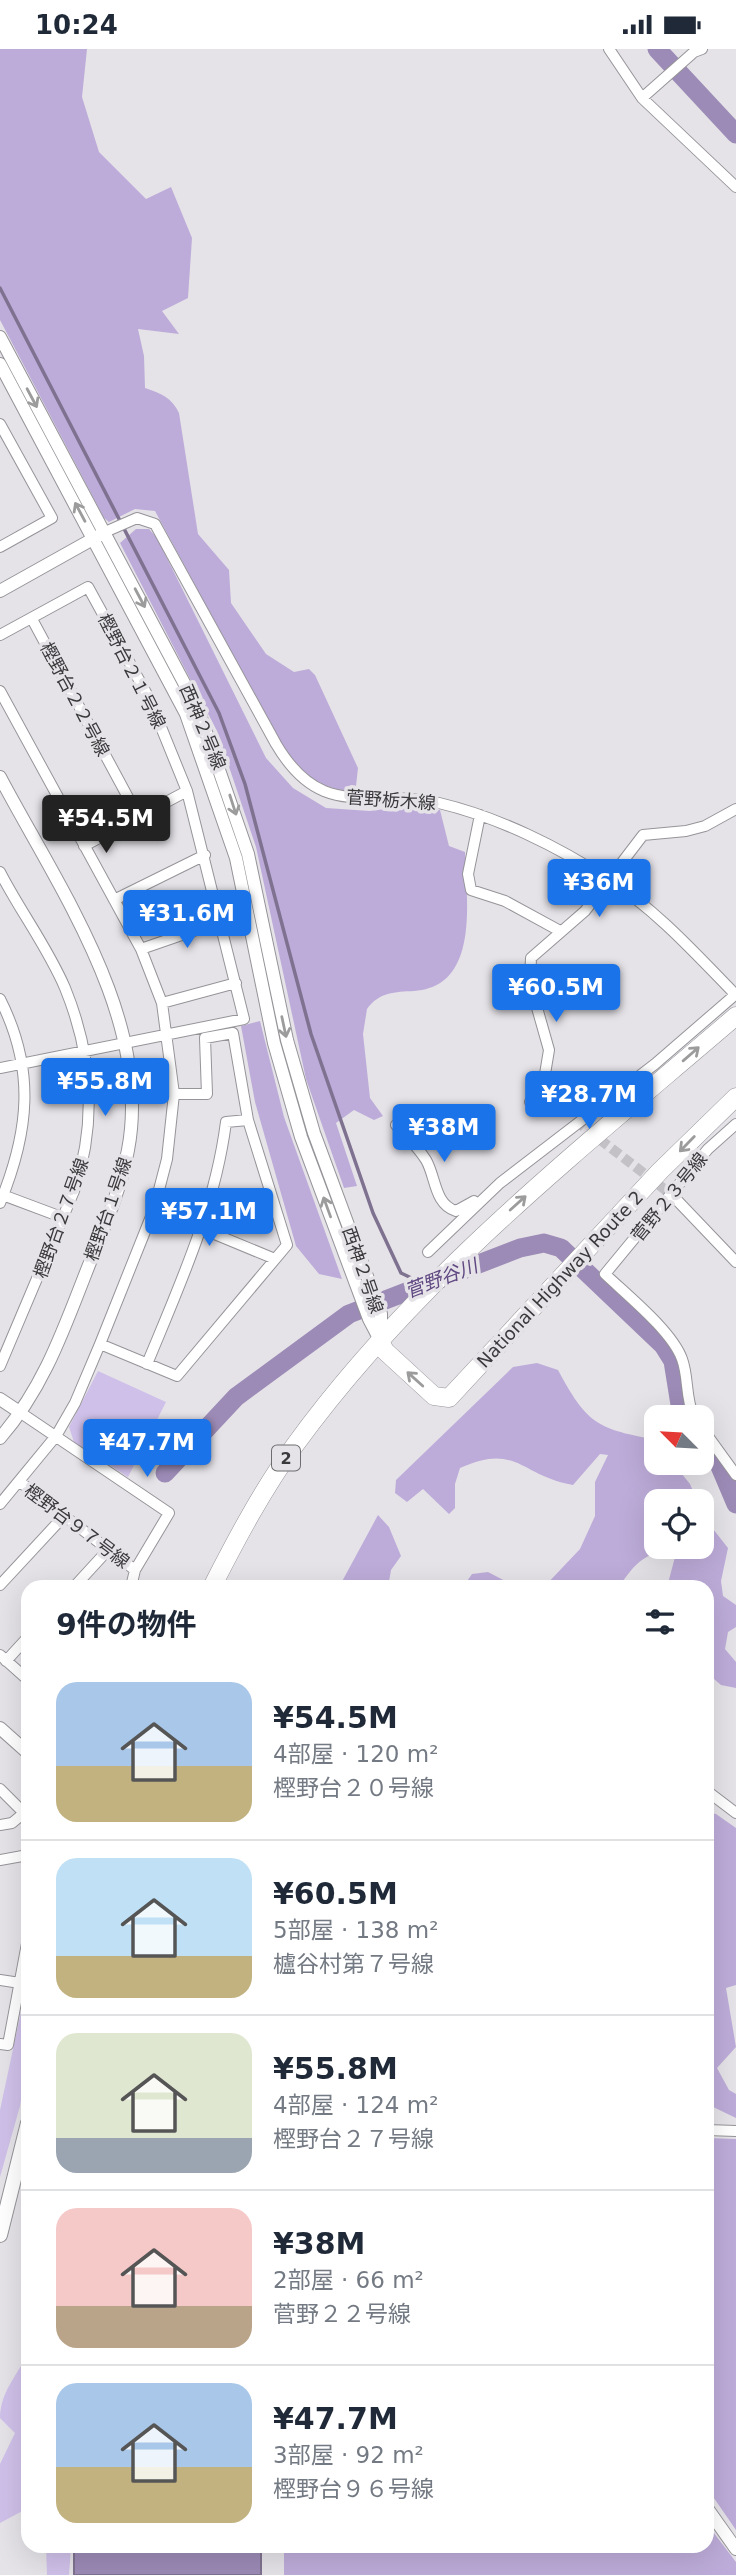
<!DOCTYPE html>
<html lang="ja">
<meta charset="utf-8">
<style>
:root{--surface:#fff;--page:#f2f2f3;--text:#1f2937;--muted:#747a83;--line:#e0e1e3;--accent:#1a73e8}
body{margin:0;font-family:"DejaVu Sans","Noto Sans JP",sans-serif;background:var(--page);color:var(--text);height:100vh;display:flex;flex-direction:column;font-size:26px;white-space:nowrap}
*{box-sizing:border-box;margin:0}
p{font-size:23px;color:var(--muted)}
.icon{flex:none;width:38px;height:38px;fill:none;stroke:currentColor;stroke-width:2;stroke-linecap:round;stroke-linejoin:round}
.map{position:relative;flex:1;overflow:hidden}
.sheet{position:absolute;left:21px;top:1531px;width:693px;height:973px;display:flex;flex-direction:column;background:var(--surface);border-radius:21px;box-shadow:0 7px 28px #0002}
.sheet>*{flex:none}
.needle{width:46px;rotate:294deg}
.controls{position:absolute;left:644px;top:1356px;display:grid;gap:14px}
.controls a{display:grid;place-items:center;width:70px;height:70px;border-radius:14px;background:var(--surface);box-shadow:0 7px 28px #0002;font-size:35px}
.price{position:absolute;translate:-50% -60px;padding:0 16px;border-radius:7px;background:var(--accent);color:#fff;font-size:23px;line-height:46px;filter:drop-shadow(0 2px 4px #0008)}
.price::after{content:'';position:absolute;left:50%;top:42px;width:21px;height:16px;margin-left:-10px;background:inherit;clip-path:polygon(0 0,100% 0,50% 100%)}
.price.on{background:#222;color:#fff}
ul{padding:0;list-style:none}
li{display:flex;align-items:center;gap:21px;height:175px;padding:0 35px}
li+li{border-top:2px solid var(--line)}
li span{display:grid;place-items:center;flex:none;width:196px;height:140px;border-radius:21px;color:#555}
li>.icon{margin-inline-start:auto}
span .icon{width:84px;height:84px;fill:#fffc;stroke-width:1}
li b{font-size:30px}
h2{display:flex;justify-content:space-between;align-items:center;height:84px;padding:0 35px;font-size:30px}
.status{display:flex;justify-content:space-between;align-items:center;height:49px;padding:0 35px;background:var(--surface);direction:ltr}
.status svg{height:19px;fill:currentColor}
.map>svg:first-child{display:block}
.green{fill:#cfc0e9}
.forest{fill:#bdacd9}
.water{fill:#9c8bb6;stroke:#7f7291;stroke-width:2}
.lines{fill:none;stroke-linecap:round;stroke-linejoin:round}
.stream{stroke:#7f7291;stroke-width:3.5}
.river{stroke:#9c8bb6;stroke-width:19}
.minor-tunnel{stroke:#c3c1c5;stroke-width:10;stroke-dasharray:10 5;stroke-linecap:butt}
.minor-casing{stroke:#969499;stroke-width:12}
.tertiary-casing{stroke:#969499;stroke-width:14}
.secondary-casing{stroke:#969499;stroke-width:16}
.trunk-casing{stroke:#969499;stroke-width:19}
.minor{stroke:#fff;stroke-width:10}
.tertiary{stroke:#fff;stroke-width:12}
.secondary{stroke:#fff;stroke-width:14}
.trunk{stroke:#fff;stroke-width:18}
.oneway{stroke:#9c9c9d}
.labels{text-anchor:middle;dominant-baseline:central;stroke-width:7;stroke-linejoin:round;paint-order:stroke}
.shield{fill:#e5e3e8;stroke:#6d6c6f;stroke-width:2}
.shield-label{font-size:16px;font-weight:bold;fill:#3a393b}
.street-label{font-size:18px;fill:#3a393b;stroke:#e5e3e8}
.water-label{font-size:19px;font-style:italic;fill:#5f4781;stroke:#e5e3e8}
</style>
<div class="status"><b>10:24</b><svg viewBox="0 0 49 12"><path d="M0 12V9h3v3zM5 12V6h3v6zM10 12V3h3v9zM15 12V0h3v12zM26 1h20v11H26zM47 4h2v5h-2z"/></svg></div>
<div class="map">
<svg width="736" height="2526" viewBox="0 0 736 2526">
<rect width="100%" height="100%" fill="#e5e3e8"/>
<path class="green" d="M98,1322L166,1353L128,1428L74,1393L69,1378Z
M28,1930V2007L20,2057L0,2128V2061Z
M28,2305V2459L0,2474V2415L15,2384L0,2369C0,2344 17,2326 28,2305Z
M46,2497H71L69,2526H47Z"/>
<path class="forest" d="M0,0H87L82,48L99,103L146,150L171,138L192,189L188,249L162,262L179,285L138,280L144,307L145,339C161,344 172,349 179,364L198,485L229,521L231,554L266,605L294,623L309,620L315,626L358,719L355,746L308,731L293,717L155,462L135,460L109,473L104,469L0,271Z
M136,480H149L157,489L266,709L293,739L326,759L370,762L408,757L440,761L449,797L465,803C466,849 481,938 414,942C395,943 379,943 367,960L363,985L370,1049L383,1067L374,1071L354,1061L336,1074L357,1137L344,1139L306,1030L256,798L217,682L120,494Z
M260,972L284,1068L342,1230L319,1225L296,1197L255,1053L241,977Z
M537,1314L558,1321C586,1373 596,1380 653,1390L656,1394V1414H673L690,1435L697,1452H656V1498H702V1466L728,1499L721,1532L723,1547L736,1556V1578L728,1583L725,1600L736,1613V1639L721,1636L707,1624V1538H667L675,1508L661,1502C640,1508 631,1520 619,1538H544L580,1500L595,1467V1433L608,1406L600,1405L573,1436C520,1427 517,1393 460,1419L455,1435V1459L449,1465L423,1440L407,1453L395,1444L396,1431L513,1318Z
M378,1466L389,1478L401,1507L391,1521L388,1538H339Z
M488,1523L517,1538H463L472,1525Z
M707,1763L716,1765L736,1779V1936L726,1939L736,1998L717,2019L729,2041L736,2045V2069L709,2056Z
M707,2089L736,2090V2481L707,2439Z
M707,2475L736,2513V2526H284V2497H707Z"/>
<path class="water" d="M74,2497H261V2526H74Z"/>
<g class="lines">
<path class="stream" d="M0,239L219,664L245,735L311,985L373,1164L401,1224L424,1235"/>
<path class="river" d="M657,0L736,85
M702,1394L719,1415L736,1455
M165,1424L236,1348L349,1265L520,1199L544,1194L561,1199L663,1296L673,1312L682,1368"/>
<path class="minor-tunnel" d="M576,1072L672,1146"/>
<g class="minor-casing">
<path id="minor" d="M609,0L642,49L736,138
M642,49L694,3L702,0
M0,375L52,469L0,498
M105,483L137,469L155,475L276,695C322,773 367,738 439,754C498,768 559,798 609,831C655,860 694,903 732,942
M32,570L138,767
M0,586L88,538L150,651L187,742L244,970L0,1019
M0,642L141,900L162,954L174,1045L167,1110L154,1160L100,1295L75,1354L56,1387L0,1455
M480,766L468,825L471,841L505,852L560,882
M84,797L187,742
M0,823C20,862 48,899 65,939C92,1005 97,1074 74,1142L0,1317
M114,851L205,806
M141,900L222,872
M0,950C36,1021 29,1083 0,1154
M162,954L236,934
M530,1053L544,1031L549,1001L530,934L531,909L585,862L643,786L686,782L705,777L736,760
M396,1076C406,1087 418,1098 426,1111C436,1128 434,1155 456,1162L474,1152
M0,1145L64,1169
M672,1146L736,1213
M154,1160L275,1210
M428,1203L500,1134L655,1015L736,945
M100,1295L177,1327L287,1196L248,1071L233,984L205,989L207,1045H174
M147,1315C180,1235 215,1159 226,1073L248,1071
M21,1364L169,1464L135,1521L131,1538
M694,1368C685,1349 689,1329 682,1310C672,1282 627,1246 605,1225L708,1100L736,1075
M702,1379L736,1426
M20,1433L135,1521
M0,1536L64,1467
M74,1538L107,1502
M0,1606L28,1631
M6,1612L28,1588
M0,1740L28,1768
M707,1742L736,1764
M0,1776L12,1774L24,1764
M0,1811L28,1806
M0,1931L20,1934
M0,1995L8,1996L28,1889
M707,2081L736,2082"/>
</g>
<g class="tertiary-casing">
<path id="tertiary" d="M0,288L198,660L248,805L287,991L314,1084L381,1265V1292
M0,315L186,665L236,809L274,994L301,1088L369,1270L380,1291
M0,542L100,486
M0,728C58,838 153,971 128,1101C120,1144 101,1185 85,1226C62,1285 42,1341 0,1389
M0,1350L21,1364
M0,1679L28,1704
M707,2459L736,2500"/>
</g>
<g class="secondary-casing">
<path id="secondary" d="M0,2186L28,2074"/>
</g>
<g class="trunk-casing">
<path id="trunk" d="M381,1294L385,1302L434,1347L449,1349L660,1122L736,1048
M212,1538C237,1489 263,1440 295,1396C417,1228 580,1101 736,967"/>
</g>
<use href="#minor" class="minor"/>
<use href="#tertiary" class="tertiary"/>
<use href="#secondary" class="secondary"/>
<use href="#trunk" class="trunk"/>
</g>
<defs><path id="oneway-shaft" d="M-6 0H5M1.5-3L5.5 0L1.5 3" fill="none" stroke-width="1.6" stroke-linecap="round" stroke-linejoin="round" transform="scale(1.75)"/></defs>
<g class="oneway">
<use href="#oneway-shaft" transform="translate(32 349) rotate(62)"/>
<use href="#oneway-shaft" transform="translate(80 463) rotate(-118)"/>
<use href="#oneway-shaft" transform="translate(140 549) rotate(62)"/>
<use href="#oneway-shaft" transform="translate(233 756) rotate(72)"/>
<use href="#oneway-shaft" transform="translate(284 978) rotate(78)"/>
<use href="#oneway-shaft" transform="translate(691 1005) rotate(-41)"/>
<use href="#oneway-shaft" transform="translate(687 1095) rotate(134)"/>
<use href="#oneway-shaft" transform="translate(518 1154) rotate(-42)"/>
<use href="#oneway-shaft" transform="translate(327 1158) rotate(-110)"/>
<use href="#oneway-shaft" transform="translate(415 1330) rotate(-138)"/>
</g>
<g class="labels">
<rect class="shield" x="272" y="1396.5" width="28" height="25" rx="5"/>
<g class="shield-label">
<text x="286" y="1409">2</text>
</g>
<g class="street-label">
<text transform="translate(132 622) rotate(63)">樫野台２１号線</text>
<text transform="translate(75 650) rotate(62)">樫野台２２号線</text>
<text transform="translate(203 678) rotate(67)">西神２号線</text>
<text transform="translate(391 751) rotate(4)">菅野栃木線</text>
<text transform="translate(669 1148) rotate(-51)">菅野２３号線</text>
<text transform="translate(108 1160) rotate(-71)">樫野台１号線</text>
<text transform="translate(61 1169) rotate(-70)">樫野台２７号線</text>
<text transform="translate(363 1221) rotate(71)">西神２号線</text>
<text transform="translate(560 1230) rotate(-47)">National Highway Route 2</text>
<text transform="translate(77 1477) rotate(37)">樫野台９７号線</text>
</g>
<g class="water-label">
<text transform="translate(441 1229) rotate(-21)">菅野谷川</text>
</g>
</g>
</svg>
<div class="controls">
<a><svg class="needle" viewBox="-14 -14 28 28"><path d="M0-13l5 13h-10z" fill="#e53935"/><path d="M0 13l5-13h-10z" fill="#747a83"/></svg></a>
<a><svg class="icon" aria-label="locate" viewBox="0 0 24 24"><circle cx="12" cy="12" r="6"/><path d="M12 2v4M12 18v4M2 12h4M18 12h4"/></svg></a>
</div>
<b class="price on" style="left:106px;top:806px">¥54.5M</b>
<b class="price" style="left:599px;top:870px">¥36M</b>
<b class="price" style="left:187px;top:901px">¥31.6M</b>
<b class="price" style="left:556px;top:975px">¥60.5M</b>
<b class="price" style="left:105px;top:1069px">¥55.8M</b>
<b class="price" style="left:589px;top:1082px">¥28.7M</b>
<b class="price" style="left:444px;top:1115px">¥38M</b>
<b class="price" style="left:209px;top:1199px">¥57.1M</b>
<b class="price" style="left:147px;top:1430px">¥47.7M</b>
<section class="sheet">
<h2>9件の物件<svg class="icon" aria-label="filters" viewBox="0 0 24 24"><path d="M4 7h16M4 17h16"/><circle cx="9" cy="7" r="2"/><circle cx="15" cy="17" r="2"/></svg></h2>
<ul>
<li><span style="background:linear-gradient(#a9c7e8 60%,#c2b280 0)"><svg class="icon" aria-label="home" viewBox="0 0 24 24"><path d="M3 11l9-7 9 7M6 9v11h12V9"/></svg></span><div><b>¥54.5M</b><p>4部屋 · 120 m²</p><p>樫野台２０号線</p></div></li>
<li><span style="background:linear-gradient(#bfe0f5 70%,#c2b280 0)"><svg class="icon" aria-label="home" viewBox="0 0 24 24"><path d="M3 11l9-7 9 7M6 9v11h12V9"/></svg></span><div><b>¥60.5M</b><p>5部屋 · 138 m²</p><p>櫨谷村第７号線</p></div></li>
<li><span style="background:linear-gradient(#dfe7d0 75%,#9aa5b1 0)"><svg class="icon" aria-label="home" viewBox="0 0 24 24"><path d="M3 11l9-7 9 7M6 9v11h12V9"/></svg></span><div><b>¥55.8M</b><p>4部屋 · 124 m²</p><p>樫野台２７号線</p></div></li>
<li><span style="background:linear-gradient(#f6c9c9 70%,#b9a48a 0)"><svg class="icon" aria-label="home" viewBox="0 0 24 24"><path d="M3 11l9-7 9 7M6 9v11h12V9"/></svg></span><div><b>¥38M</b><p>2部屋 · 66 m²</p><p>菅野２２号線</p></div></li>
<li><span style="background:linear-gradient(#a9c7e8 60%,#c2b280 0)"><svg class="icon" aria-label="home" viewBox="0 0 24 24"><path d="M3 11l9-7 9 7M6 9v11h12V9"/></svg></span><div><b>¥47.7M</b><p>3部屋 · 92 m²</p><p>樫野台９６号線</p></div></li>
</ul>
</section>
</div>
